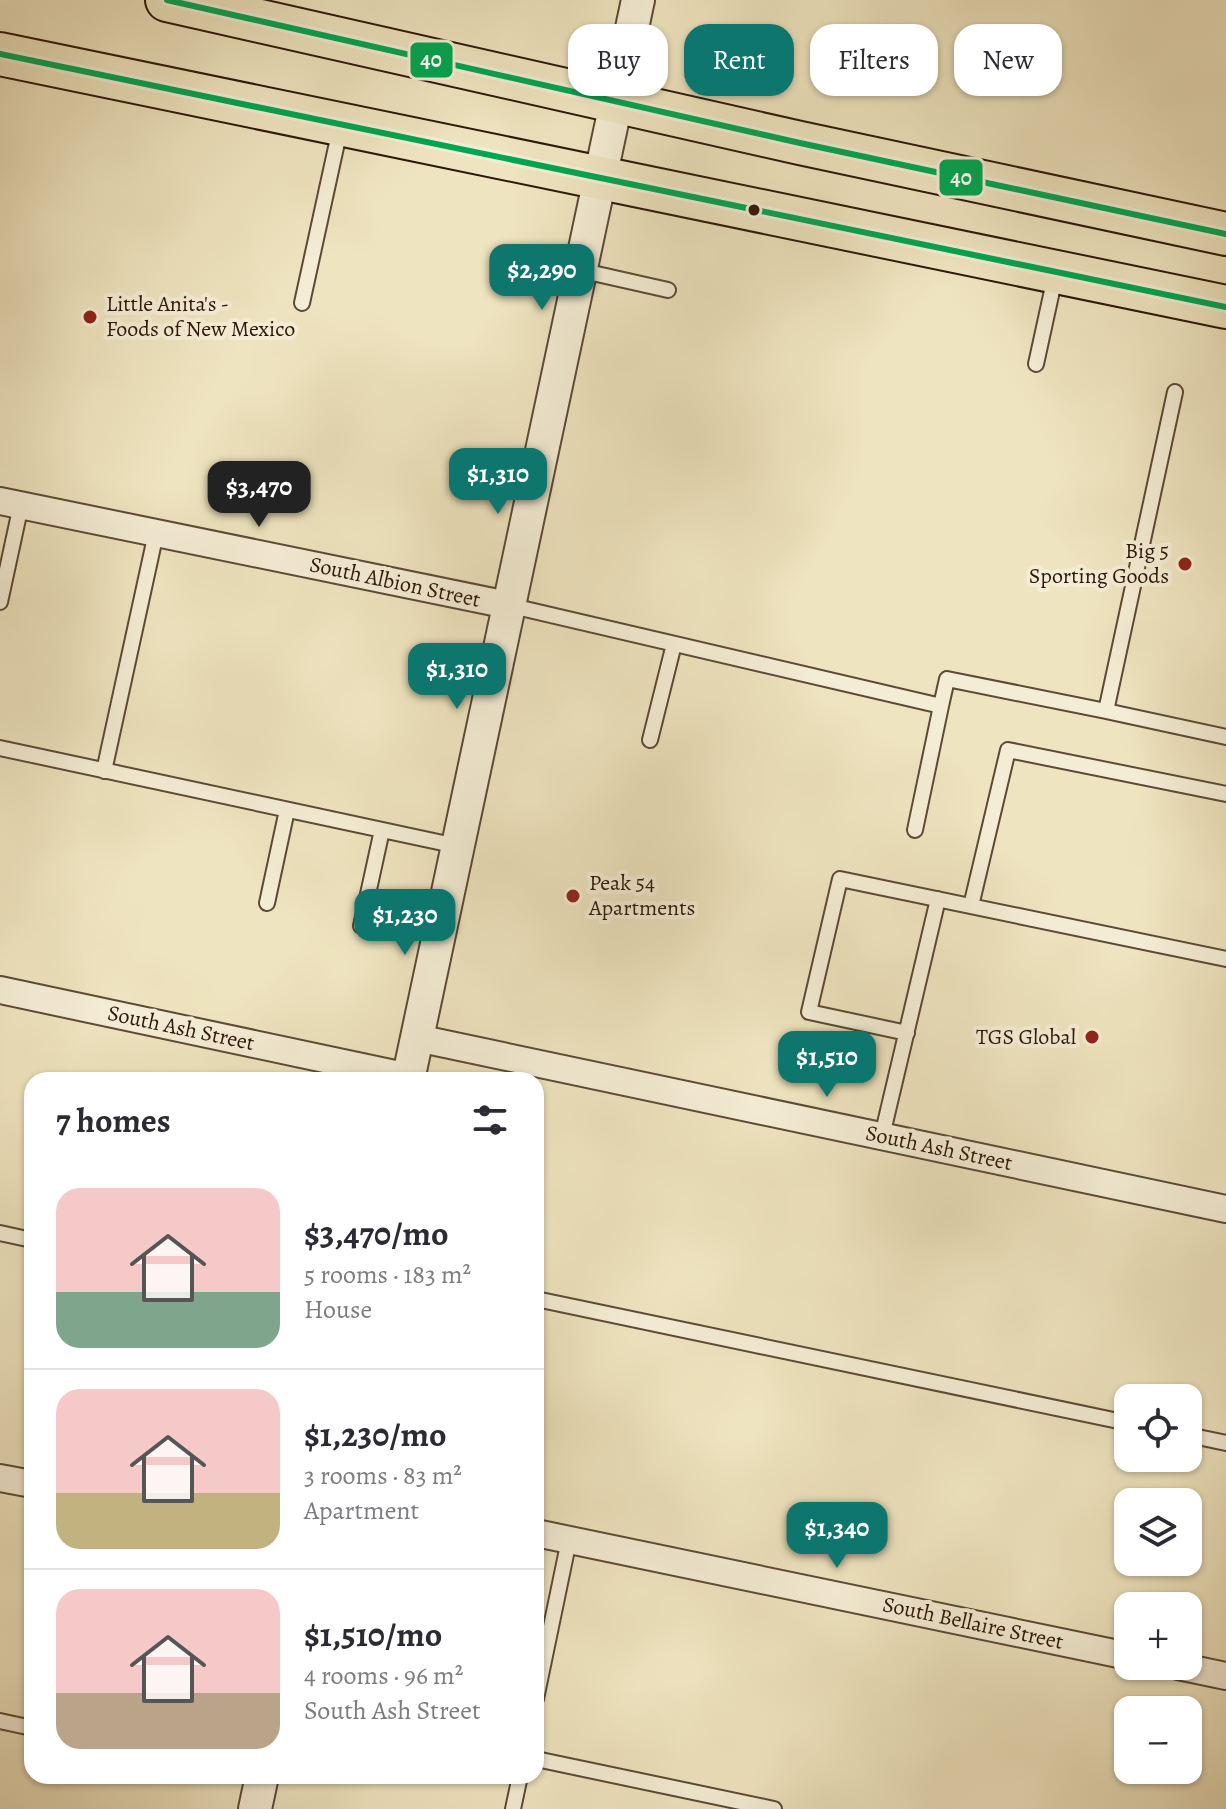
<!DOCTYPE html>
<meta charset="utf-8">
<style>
:root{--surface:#fff;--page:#f2f2f3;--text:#2b2b33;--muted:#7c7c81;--line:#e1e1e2;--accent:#0f766e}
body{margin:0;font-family:Alegreya,serif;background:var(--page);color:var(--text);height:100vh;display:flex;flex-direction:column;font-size:30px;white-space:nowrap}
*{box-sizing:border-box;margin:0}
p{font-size:26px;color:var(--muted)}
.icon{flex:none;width:44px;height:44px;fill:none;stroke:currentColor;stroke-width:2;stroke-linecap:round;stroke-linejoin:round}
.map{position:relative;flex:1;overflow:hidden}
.side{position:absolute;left:24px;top:1072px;width:520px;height:712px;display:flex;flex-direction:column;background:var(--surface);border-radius:24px;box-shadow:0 2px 6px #0004}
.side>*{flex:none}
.top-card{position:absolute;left:568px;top:24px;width:538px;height:72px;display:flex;gap:16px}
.controls{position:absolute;left:1114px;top:1384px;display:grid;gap:16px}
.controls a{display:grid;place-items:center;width:88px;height:88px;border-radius:16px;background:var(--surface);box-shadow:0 2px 6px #0004;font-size:40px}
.price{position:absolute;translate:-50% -68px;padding:0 18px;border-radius:16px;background:var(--accent);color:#fff;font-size:26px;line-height:52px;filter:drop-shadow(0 2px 4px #0008)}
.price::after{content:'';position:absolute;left:50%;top:48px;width:24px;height:18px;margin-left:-12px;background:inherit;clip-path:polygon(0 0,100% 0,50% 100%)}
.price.current{background:#222;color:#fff}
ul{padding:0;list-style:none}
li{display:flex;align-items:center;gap:24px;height:200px;padding:0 32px}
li+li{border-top:2px solid var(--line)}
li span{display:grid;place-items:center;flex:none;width:224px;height:160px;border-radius:24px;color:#555}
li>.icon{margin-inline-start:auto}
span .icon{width:96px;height:96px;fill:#fffc;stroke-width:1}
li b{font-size:34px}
h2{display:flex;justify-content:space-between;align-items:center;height:96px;padding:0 32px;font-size:34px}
.chip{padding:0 28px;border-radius:24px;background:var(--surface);box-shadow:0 2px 6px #0004;font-size:28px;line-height:72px}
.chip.current{background:var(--accent);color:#fff}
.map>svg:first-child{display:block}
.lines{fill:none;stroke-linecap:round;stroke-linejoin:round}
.service-casing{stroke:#5d4a36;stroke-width:18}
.minor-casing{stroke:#5d4a36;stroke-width:30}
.tertiary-casing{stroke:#5d4a36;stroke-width:36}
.primary-casing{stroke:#2d1709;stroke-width:46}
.service{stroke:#f4edd5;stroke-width:14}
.minor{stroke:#f4edd5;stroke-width:26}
.tertiary{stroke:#f4edd5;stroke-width:32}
.primary{stroke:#eee4bf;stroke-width:42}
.bus-1-casing{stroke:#f4edd5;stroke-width:12}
.bus-1{stroke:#00a651;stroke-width:6}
.bus-dot{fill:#2d1709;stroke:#f4edd5;stroke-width:3}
.poi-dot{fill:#8f2418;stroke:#f4edd5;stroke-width:3}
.labels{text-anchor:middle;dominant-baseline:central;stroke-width:8;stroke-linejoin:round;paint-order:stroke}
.poi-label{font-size:22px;fill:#2d1709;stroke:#f4edd5;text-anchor:start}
.street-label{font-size:22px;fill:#2d1709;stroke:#f4edd5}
.line-badge{stroke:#f4edd5;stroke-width:3}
.badge-label{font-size:22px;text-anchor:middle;font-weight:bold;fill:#fff}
</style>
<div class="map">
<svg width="1226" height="1809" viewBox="0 0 1226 1809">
<rect width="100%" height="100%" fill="#eee4bf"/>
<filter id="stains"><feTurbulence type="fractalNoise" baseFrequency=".0025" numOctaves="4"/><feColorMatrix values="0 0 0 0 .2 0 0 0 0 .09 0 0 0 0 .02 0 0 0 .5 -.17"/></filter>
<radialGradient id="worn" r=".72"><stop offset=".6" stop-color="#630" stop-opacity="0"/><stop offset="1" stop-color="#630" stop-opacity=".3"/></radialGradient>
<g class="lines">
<g class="service-casing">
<path id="service" d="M579,270L668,290
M302,303L340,129
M1036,364L1055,277
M1175,392L1106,711L1226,737
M0,602L21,505
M508,605L941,706L915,830
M941,706L947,679L1106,711
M650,740L674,644
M0,748L457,846
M104,771L156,533
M267,903L287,810
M971,906L1008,750L1226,794
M361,926L382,830
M907,1033L809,1012L840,879L1226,959
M882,1136L938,899
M0,1233L32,1240
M536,1299L1128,1423
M1188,1435L1226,1443
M536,1699L569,1540
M0,1721L32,1728
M536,1759L774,1809
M513,1809L520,1776"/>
</g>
<g class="minor-casing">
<path id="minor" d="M0,501L508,605
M0,990L409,1077
M417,1038L1226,1209
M0,1478L32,1484
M536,1533L1128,1656
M1178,1666L1226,1676"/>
</g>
<g class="tertiary-casing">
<path id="tertiary" d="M408,1080L638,0
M255,1809L262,1776"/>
</g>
<g class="primary-casing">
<path id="primary" d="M167,0L800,143L1226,234
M0,54L1226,307"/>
</g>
<use href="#service" class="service"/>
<use href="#minor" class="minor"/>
<use href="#tertiary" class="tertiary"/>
<use href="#primary" class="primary"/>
<g class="bus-1-casing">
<path id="bus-1" d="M167,0L800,143L1226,234
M0,54L1226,307"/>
</g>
<use href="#bus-1" class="bus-1"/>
</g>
<circle class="bus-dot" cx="754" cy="210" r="7"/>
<g class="poi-dot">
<circle cx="90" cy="317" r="8"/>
<circle cx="1185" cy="564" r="8"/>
<circle cx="573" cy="896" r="8"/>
<circle cx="1092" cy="1037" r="8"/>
</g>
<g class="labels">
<g class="poi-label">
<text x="106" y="304">Little Anita's -<tspan x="106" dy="25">Foods of New Mexico</tspan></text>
<text x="1169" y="551" text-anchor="end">Big 5<tspan x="1169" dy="25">Sporting Goods</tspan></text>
<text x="589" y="883">Peak 54<tspan x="589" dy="25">Apartments</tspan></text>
<text x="1076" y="1037" text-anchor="end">TGS Global</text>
</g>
<g class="street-label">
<text transform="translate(395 582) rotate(12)">South Albion Street</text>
<text transform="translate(181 1028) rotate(12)">South Ash Street</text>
<text transform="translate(939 1148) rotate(12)">South Ash Street</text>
<text transform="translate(973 1623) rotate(12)">South Bellaire Street</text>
</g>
</g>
<g class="line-badge">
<rect x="409" y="41" width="45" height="38" rx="8" fill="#00a651"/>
<rect x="938" y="158" width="46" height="39" rx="8" fill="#00a651"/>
</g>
<g class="badge-label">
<text x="431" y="67">40</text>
<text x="961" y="185">40</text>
</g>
<rect width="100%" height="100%" filter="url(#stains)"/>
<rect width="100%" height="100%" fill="url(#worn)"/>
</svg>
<div class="controls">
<a><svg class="icon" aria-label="locate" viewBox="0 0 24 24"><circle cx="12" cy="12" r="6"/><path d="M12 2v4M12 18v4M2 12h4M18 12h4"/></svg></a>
<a><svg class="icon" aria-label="layers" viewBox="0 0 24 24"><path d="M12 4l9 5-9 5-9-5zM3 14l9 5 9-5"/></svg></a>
<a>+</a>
<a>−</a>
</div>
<b class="price" style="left:542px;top:312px">$2,290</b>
<b class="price" style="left:498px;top:516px">$1,310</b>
<b class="price current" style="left:259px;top:529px">$3,470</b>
<b class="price" style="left:457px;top:711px">$1,310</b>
<b class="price" style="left:405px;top:957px">$1,230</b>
<b class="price" style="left:827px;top:1099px">$1,510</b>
<b class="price" style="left:837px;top:1570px">$1,340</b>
<div class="top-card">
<a class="chip">Buy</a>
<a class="chip current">Rent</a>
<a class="chip">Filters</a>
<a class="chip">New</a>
</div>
<section class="side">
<h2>7 homes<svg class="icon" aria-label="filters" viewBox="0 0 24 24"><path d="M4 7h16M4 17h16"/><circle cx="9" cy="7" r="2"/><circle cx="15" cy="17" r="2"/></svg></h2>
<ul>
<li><span style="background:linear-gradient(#f6c9c9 65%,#7fa58c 0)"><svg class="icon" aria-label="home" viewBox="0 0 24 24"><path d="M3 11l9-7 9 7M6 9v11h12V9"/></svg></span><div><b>$3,470/mo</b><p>5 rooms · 183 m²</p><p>House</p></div></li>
<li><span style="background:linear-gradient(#f6c9c9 65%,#c2b280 0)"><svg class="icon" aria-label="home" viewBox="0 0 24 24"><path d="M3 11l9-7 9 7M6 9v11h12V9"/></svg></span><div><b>$1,230/mo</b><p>3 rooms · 83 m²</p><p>Apartment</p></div></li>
<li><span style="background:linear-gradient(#f6c9c9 65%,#b9a48a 0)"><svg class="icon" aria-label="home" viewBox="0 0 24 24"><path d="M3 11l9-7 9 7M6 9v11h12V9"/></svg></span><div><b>$1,510/mo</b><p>4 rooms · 96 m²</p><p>South Ash Street</p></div></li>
</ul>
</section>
</div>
